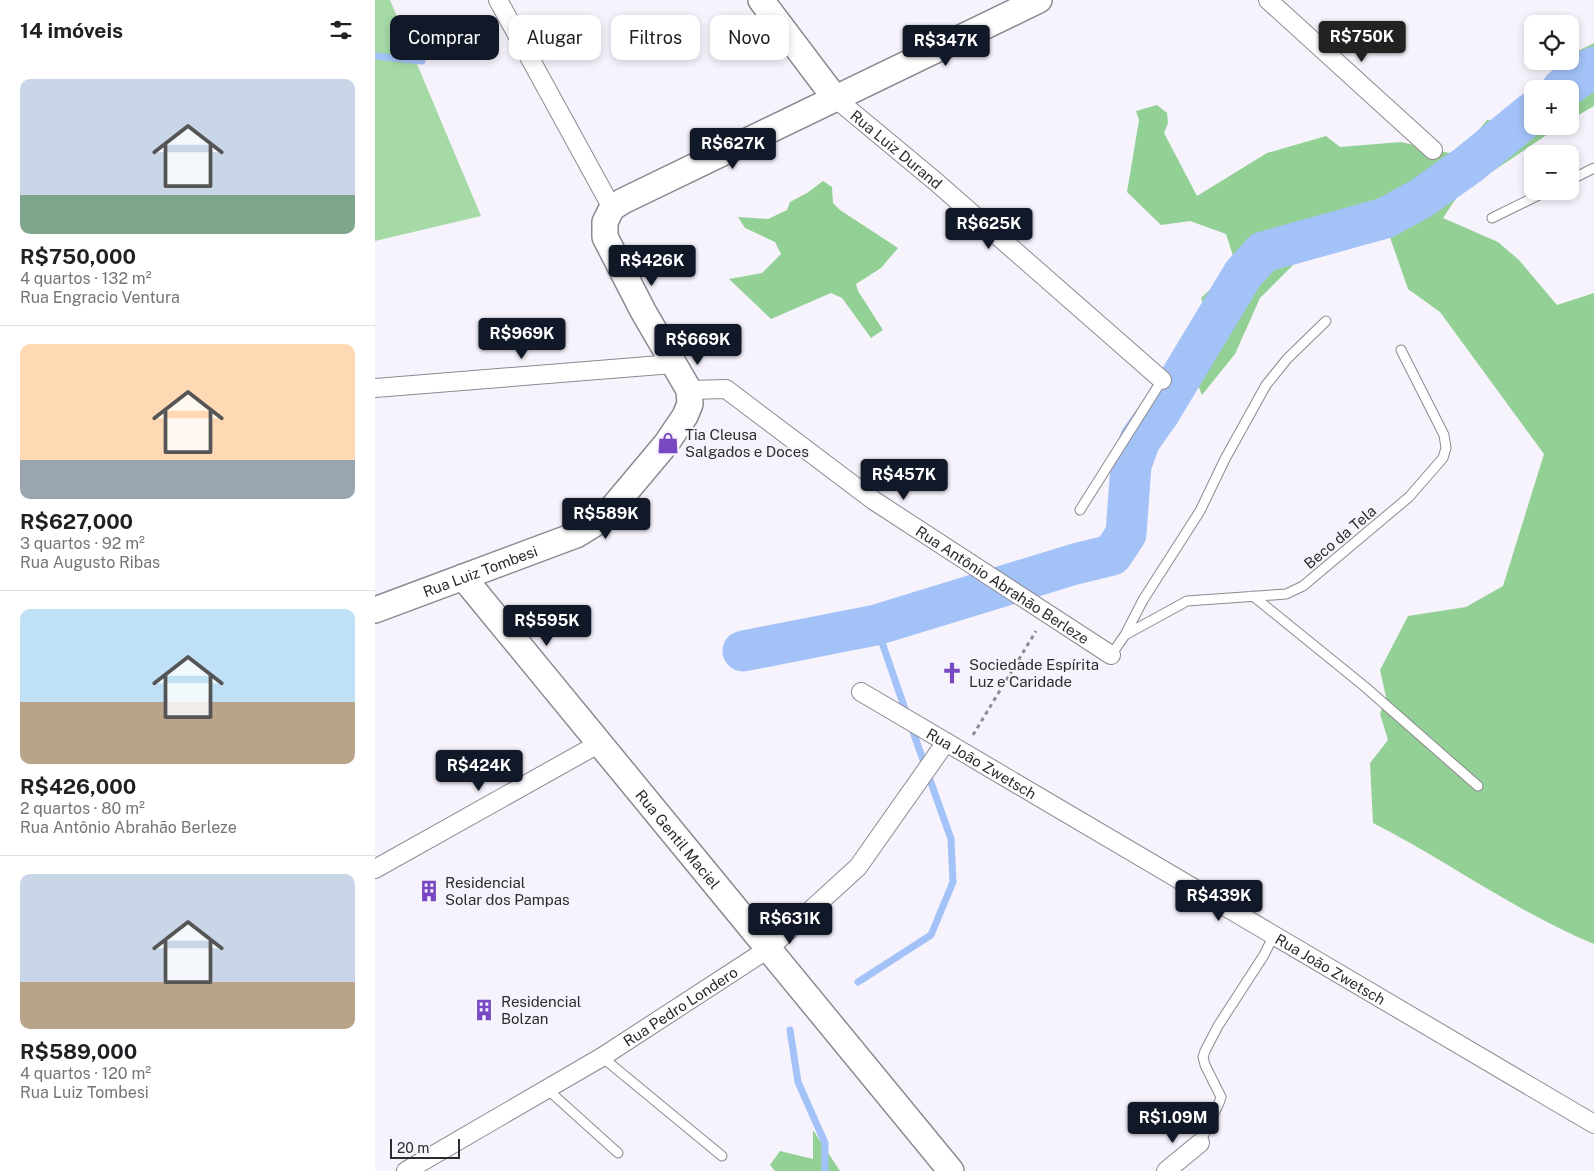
<!DOCTYPE html>
<html lang="pt">
<meta charset="utf-8">
<style>
:root{--surface:#fff;--page:#f6f6f6;--text:#202124;--muted:#757577;--line:#e0e0e0;--accent:#111827}
body{margin:0;font-family:"Public Sans",sans-serif;background:var(--page);color:var(--text);height:100vh;display:flex;flex-direction:column;font-size:19px;white-space:nowrap}
*{box-sizing:border-box;margin:0}
p{font-size:16px;color:var(--muted)}
.icon{flex:none;width:28px;height:28px;fill:none;stroke:currentColor;stroke-width:2;stroke-linecap:round;stroke-linejoin:round}
.map{position:relative;flex:1;overflow:hidden}
.details{display:flex;flex-direction:column;background:var(--surface);width:375px}
.details>*{flex:none}
.top-card{position:absolute;left:15px;top:15px;width:475px;height:45px;display:flex;gap:10px}
.controls{position:absolute;left:1149px;top:15px;display:grid;gap:10px}
.controls a{display:grid;place-items:center;width:55px;height:55px;border-radius:10px;background:var(--surface);box-shadow:0 2px 8px #0003;font-size:25px}
.scale{position:absolute;left:15px;bottom:12px;width:70px;box-sizing:border-box;padding-left:5px;border:2px solid #2d2b2f;border-top:0;font-size:14px;line-height:18px;white-space:nowrap;color:#2d2b2f;-webkit-text-stroke:4px #f7f3fc;paint-order:stroke}
.price{position:absolute;translate:-50% -42px;padding:0 11px;border-radius:5px;background:var(--accent);color:#fff;font-size:16px;line-height:32px;filter:drop-shadow(0 1px 2px #0008)}
.price::after{content:'';position:absolute;left:50%;top:30px;width:15px;height:11px;margin-left:-8px;background:inherit;clip-path:polygon(0 0,100% 0,50% 100%)}
.price.active{background:#222;color:#fff}
ul{padding:0;list-style:none}
li{display:grid;align-content:center;gap:10px;height:265px;padding:0 20px}
li+li{border-top:1px solid var(--line)}
li span{display:grid;place-items:center;height:155px;border-radius:10px;color:#555}
li>.icon{margin-inline-start:auto}
span .icon{width:90px;height:90px;fill:#fffc;stroke-width:1}
li b{font-size:21px}
h2{display:flex;justify-content:space-between;align-items:center;height:60px;padding:0 20px;font-size:21px}
.pill{padding:0 18px;border-radius:10px;background:var(--surface);box-shadow:0 2px 8px #0003;font-size:18px;line-height:45px}
.pill.active{background:var(--accent);color:#fff}
main{display:flex;flex:1;min-height:0}
.map>svg:first-child{display:block}
.green{fill:#a5daa7}
.forest{fill:#92d095}
.lines{fill:none;stroke-linecap:round;stroke-linejoin:round}
.stream{stroke:#a3c2f8;stroke-width:7}
.river{stroke:#a3c2f8;stroke-width:41}
.lane-casing{stroke:#8d8991;stroke-width:11}
.street-casing{stroke:#8d8991;stroke-width:20}
.secondary-casing{stroke:#8d8991;stroke-width:28}
.path{stroke:#8f8c93;stroke-width:3;stroke-dasharray:4 4;stroke-linecap:butt}
.lane{stroke:#fff;stroke-width:9}
.street{stroke:#fff;stroke-width:18}
.secondary{stroke:#fff;stroke-width:25}
.labels{text-anchor:middle;dominant-baseline:central;stroke-width:4;stroke-linejoin:round;paint-order:stroke}
.street-label{font-size:15px;fill:#2d2b2f;stroke:#f7f3fc}
.poi-label{font-size:15px;fill:#2d2b2f;stroke:#f7f3fc;text-anchor:start}
</style>
<main>
<section class="details">
<h2>14 imóveis<svg class="icon" aria-label="filters" viewBox="0 0 24 24"><path d="M4 7h16M4 17h16"/><circle cx="9" cy="7" r="2"/><circle cx="15" cy="17" r="2"/></svg></h2>
<ul>
<li><span style="background:linear-gradient(#c9d6e8 75%,#7fa58c 0)"><svg class="icon" aria-label="home" viewBox="0 0 24 24"><path d="M3 11l9-7 9 7M6 9v11h12V9"/></svg></span><div><b>R$750,000</b><p>4 quartos · 132 m²</p><p>Rua Engracio Ventura</p></div></li>
<li><span style="background:linear-gradient(#ffd9b3 75%,#9aa5b1 0)"><svg class="icon" aria-label="home" viewBox="0 0 24 24"><path d="M3 11l9-7 9 7M6 9v11h12V9"/></svg></span><div><b>R$627,000</b><p>3 quartos · 92 m²</p><p>Rua Augusto Ribas</p></div></li>
<li><span style="background:linear-gradient(#bfe0f5 60%,#b9a48a 0)"><svg class="icon" aria-label="home" viewBox="0 0 24 24"><path d="M3 11l9-7 9 7M6 9v11h12V9"/></svg></span><div><b>R$426,000</b><p>2 quartos · 80 m²</p><p>Rua Antônio Abrahão Berleze</p></div></li>
<li><span style="background:linear-gradient(#c9d6e8 70%,#b9a48a 0)"><svg class="icon" aria-label="home" viewBox="0 0 24 24"><path d="M3 11l9-7 9 7M6 9v11h12V9"/></svg></span><div><b>R$589,000</b><p>4 quartos · 120 m²</p><p>Rua Luiz Tombesi</p></div></li>
</ul>
</section>
<div class="map">
<svg width="1219" height="1171" viewBox="0 0 1219 1171">
<rect width="100%" height="100%" fill="#f7f3fc"/>
<path class="green" d="M0,0H15L106,216L0,241Z"/>
<path class="forest" d="M1219,43V106L1195,120V89H1174L1178,64L1183,61H1195V55Z
M782,105L792,113L793,123L789,133L822,196L892,153L951,136L965,147L1026,142L1083,155L1112,120L1121,121L1124,132L1132,129L1157,106L1158,126H1185L1084,194L1068,218L1123,242L1144,260L1182,305L1219,293V944C1141,912 1073,861 998,823L995,763L1013,740L1005,714L1011,697L1005,670L1033,616L1091,607L1128,586L1169,454L1065,312L1033,289L1010,223L930,253L885,298L860,354L827,395L820,378L835,324L826,298L861,265L851,234L815,221L786,225L752,192L764,120L761,111Z
M448,181L457,187L458,203L465,210L523,248L506,268L481,284L483,291L508,330L496,338L467,298L456,293L396,319L354,279L387,273L406,254L400,242L370,228L363,217L393,219L412,210L415,202L432,193Z
M438,1130L465,1171H400L395,1165L405,1151L438,1159Z"/>
<g class="lines">
<path class="stream" d="M0,56L47,61
M501,625L532,715
M483,982L556,935L578,882L576,839L536,726
M415,1030L423,1082L450,1143V1171"/>
<path class="river" d="M1187,89L1219,67
M368,651L501,625L700,564L737,555L751,534L756,465L765,440L785,412L868,274L888,252L1010,218L1045,199L1093,165L1158,112"/>
<g class="lane-casing">
<path id="lane" d="M1195,180L1219,168
M1117,218L1172,191
M705,510L787,380
M878,596L989,686L1103,786
M750,635L768,600L825,511L850,459L891,385L912,359L951,321
M736,655L750,635L812,601L911,594L928,586L1034,497L1068,458L1071,448L1069,435L1026,350
M227,1057L347,1156
M172,1089L243,1153
M825,1143L844,1103L846,1097L830,1065L828,1057L830,1051L843,1026L889,955L899,935"/>
</g>
<g class="street-casing">
<g id="street">
<path d="M123,0L237,208"/>
<path d="M893,0L1058,150"/>
<path id="s1" d="M460,98L560,181L787,380"/>
<path d="M0,388L298,364"/>
<path id="s2" d="M314,390L351,389L498,500L736,655"/>
<path id="s3" d="M486,692L1219,1124"/>
<path d="M0,869L225,743"/>
<path id="s4" d="M31,1171L227,1057L393,949L483,867L571,742"/>
<path d="M791,1171L825,1143"/>
</g>
</g>
<g class="secondary-casing">
<g id="secondary">
<path d="M386,0L460,98"/>
<path id="s5" d="M88,577L576,1171"/>
<path id="s6" d="M0,610L201,535L219,524L239,506L291,444L310,416L315,404L314,390L268,311L230,237V222L237,208L248,201L664,0"/>
</g>
</g>
<path class="path" d="M598,735L661,631"/>
<use href="#lane" class="lane"/>
<use href="#street" class="street"/>
<use href="#secondary" class="secondary"/>
</g>
<defs>
<g id="shop-bare" transform="scale(1.725)"><path d="M-5-2.5h2.3a2.7 3.5 0 0 1 5.4 0H5L5.5 6h-11ZM-1.5-2.5h3a1.5 2.3 0 0 0-3 0Z" fill="#7748c1" stroke="#f7f3fc" stroke-width="2.5" paint-order="stroke"/></g>
<g id="church-bare" transform="scale(1.725)"><path d="M-1.2-6h2.4v3.5h3.3v2.4h-3.3V6h-2.4V-.1h-3.3v-2.4h3.3Z" fill="#7748c1" stroke="#f7f3fc" stroke-width="2.5" paint-order="stroke"/></g>
<g id="building-bare" transform="scale(1.725)"><path d="M-4-6H4V6H1V3H-1V6H-4ZM-2.5-4.3h1.7v1.8h-1.7ZM.8-4.3h1.7v1.8H.8ZM-2.5-1h1.7V.8h-1.7ZM.8-1h1.7V.8H.8Z" fill="#7748c1" stroke="#f7f3fc" stroke-width="2.5" paint-order="stroke"/></g>
</defs>
<g fill-rule="evenodd">
<use href="#shop-bare" x="293" y="443"/>
<use href="#church-bare" x="577" y="673"/>
<use href="#building-bare" x="54" y="891"/>
<use href="#building-bare" x="109" y="1010"/>
</g>
<g class="labels">
<g class="street-label">
<text stroke="none"><textPath href="#s1" startOffset="80">Rua Luiz Durand</textPath></text>
<text transform="translate(965 537) rotate(-40)">Beco da Tela</text>
<text stroke="none"><textPath href="#s6" startOffset="112">Rua Luiz Tombesi</textPath></text>
<text stroke="none"><textPath href="#s2" startOffset="376">Rua Antônio Abrahão Berleze</textPath></text>
<text stroke="none"><textPath href="#s3" startOffset="140">Rua João Zwetsch</textPath></text>
<text stroke="none"><textPath href="#s5" startOffset="339">Rua Gentil Maciel</textPath></text>
<text stroke="none"><textPath href="#s3" startOffset="545">Rua João Zwetsch</textPath></text>
<text stroke="none"><textPath href="#s4" startOffset="320">Rua Pedro Londero</textPath></text>
</g>
<g class="poi-label">
<text x="310" y="434">Tia Cleusa<tspan x="310" dy="17">Salgados e Doces</tspan></text>
<text x="594" y="664">Sociedade Espírita<tspan x="594" dy="17">Luz e Caridade</tspan></text>
<text x="70" y="882">Residencial<tspan x="70" dy="17">Solar dos Pampas</tspan></text>
<text x="126" y="1001">Residencial<tspan x="126" dy="17">Bolzan</tspan></text>
</g>
</g>
</svg>
<div class="controls">
<a><svg class="icon" aria-label="locate" viewBox="0 0 24 24"><circle cx="12" cy="12" r="6"/><path d="M12 2v4M12 18v4M2 12h4M18 12h4"/></svg></a>
<a>+</a>
<a>−</a>
</div>
<div class="scale">20 m</div>
<b class="price active" style="left:987px;top:63px">R$750K</b>
<b class="price" style="left:571px;top:67px">R$347K</b>
<b class="price" style="left:358px;top:170px">R$627K</b>
<b class="price" style="left:614px;top:250px">R$625K</b>
<b class="price" style="left:277px;top:287px">R$426K</b>
<b class="price" style="left:147px;top:360px">R$969K</b>
<b class="price" style="left:323px;top:366px">R$669K</b>
<b class="price" style="left:529px;top:501px">R$457K</b>
<b class="price" style="left:231px;top:540px">R$589K</b>
<b class="price" style="left:172px;top:647px">R$595K</b>
<b class="price" style="left:104px;top:792px">R$424K</b>
<b class="price" style="left:844px;top:922px">R$439K</b>
<b class="price" style="left:415px;top:945px">R$631K</b>
<b class="price" style="left:798px;top:1144px">R$1.09M</b>
<div class="top-card">
<a class="pill active">Comprar</a>
<a class="pill">Alugar</a>
<a class="pill">Filtros</a>
<a class="pill">Novo</a>
</div>
</div>
</main>
